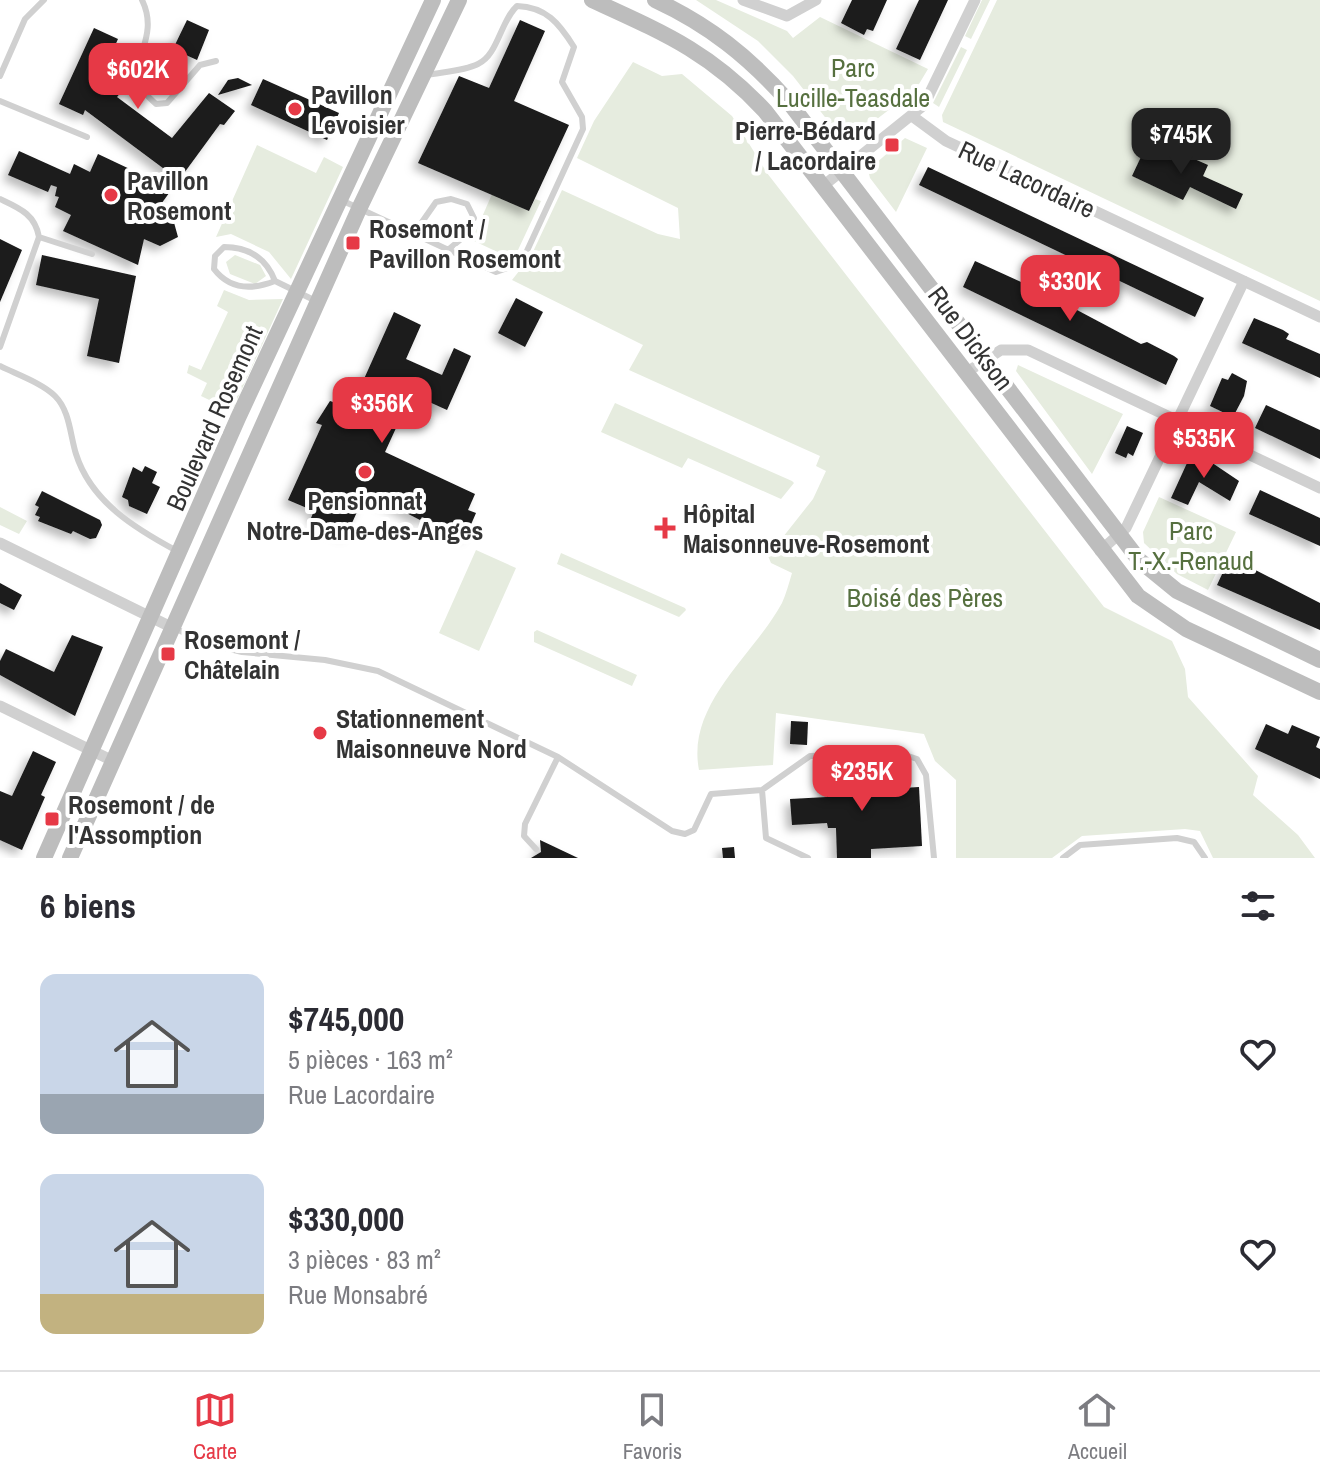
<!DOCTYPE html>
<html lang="fr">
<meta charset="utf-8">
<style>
:root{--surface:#fff;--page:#f2f2f3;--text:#2b2b33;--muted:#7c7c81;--line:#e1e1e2;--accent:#e63946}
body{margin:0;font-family:"Archivo Narrow",sans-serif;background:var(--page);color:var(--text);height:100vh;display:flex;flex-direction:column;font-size:30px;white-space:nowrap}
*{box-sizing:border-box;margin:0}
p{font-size:26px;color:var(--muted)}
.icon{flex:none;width:44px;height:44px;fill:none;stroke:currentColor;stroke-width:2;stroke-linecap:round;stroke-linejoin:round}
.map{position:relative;height:858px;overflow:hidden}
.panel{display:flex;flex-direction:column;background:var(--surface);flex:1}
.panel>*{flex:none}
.price{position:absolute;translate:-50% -68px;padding:0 18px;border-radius:16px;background:var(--accent);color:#fff;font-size:26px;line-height:52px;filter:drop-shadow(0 2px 4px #0008)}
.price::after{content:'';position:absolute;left:50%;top:48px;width:24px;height:18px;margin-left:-12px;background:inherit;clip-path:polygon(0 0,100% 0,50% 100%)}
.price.selected{background:#222;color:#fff}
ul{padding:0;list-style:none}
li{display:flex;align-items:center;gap:24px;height:200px;padding:0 40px}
li span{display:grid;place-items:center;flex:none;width:224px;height:160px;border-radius:16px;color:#555}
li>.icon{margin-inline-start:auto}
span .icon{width:96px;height:96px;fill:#fffc;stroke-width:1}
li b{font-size:34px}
h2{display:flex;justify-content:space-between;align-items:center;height:96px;padding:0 40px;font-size:34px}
.menu{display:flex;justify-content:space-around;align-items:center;height:112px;border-top:2px solid var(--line);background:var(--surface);font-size:22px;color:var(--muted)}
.menu a{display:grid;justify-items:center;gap:4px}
.menu .selected{color:var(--accent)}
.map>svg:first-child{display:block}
.green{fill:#e6ecdf}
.building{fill:#1a1a1a;filter:url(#shadow)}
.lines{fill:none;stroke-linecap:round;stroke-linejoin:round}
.service{stroke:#d0d0d0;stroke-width:6}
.minor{stroke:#d0d0d0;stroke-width:11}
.secondary{stroke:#bdbdbd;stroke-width:16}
.poi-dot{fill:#e63946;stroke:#fff;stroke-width:3}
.labels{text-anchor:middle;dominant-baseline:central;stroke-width:8;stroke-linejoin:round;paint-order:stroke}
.park-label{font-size:26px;fill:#56703f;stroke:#fff}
.poi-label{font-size:26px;font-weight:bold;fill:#333;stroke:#fff;text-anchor:start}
.street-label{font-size:26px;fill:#333;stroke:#fff}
</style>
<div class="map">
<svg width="1320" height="858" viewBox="0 0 1320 858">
<defs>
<filter id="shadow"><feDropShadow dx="-5.5" dy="5.5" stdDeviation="4" flood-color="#0004"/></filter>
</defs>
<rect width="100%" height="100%" fill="#fff"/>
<path class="green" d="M696,0H716L787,31L793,38L820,17L928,69L916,89L851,139H842L793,76L758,41Z
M982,0H990L971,39L965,36Z
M997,0H1320V301L943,122L942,115Z
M961,47L967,50L939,107L933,103Z
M633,62L662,76L682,74L732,116L767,173L1104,607L1172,641L1185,669L1188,697L1258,776L1253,795L1298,835L1315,858H1213L1200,831L1185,829L1082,836L1052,858H956V780L935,761L924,734L776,713L773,765L699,770C686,704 754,655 782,603C786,594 789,583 792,573L771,563L768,556L813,499L826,471L816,466L820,456L629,370L643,345L512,280L531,256L562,190L658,234L680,239L678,208L577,158L594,121Z
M905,138L927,148L896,212L870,178L868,170Z
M257,145L316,173L324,157L343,167L291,279L269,252L231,234L216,237Z
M492,194L529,211L535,199L541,201L518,250L508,257L472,240Z
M235,255L260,265L266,276L255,284L230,274L226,262Z
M224,290L249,300L283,299L232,411L201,396L207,383L187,373L189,365L201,370L228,312L217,306Z
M1018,365L1123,414L1092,474L1016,371Z
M615,403L792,481L794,483L781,499L688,458L682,468L601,432Z
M1159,497L1236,532L1208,590L1177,574L1144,543L1143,532Z
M0,507L27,521L19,534L0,525Z
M476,550L516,568L479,651L439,633Z
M561,553L685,608L686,610L679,617L557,564Z
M537,630L637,675L632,686L534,642V632Z"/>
<path class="building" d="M852,0H887L873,31L867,29L864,35L841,23Z
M919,0H948L920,60L896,49Z
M187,20L209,30L197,60L173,49Z
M520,20L545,31L514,101L569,125L529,211L418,163L459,76L489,88Z
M94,28L118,39L103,72L123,90L117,97L172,138L209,93L235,111L224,125L220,124L179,180L85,110L83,115L59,104Z
M238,78L252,85L218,95L228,80Z
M263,79L339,113L327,140L251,105Z
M1148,142L1183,159V154L1208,165L1203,176L1243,194L1236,209L1190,187L1183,200L1132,176Z
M19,151L70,174L74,164L90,172L98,154L172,189L156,211L173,219L178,237L160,246L144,239L138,265L63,231L71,215L55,207L59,197L55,196L57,187L51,185L48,192L8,175Z
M928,167L1204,298L1195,317L919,185Z
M0,239L22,250L0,302Z
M42,255L136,276L119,363L87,356L99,299L36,285Z
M975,261L1045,293L1141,344L1147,342L1174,356L1178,359L1166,385L963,287Z
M516,298L543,312L525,347L498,333Z
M394,312L421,325L406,359L442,375L454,348L471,356L447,410L394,386L378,420L396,428L385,452L475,494L468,510L476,513L466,536L422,517L420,520L366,492L347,534L311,518L314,511L288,500L322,425L316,423L330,401L351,408Z
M1254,318L1283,330L1289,334L1286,339L1320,354V378L1242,343Z
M1232,373L1247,381L1244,396L1233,417L1210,406L1222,378L1228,380Z
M1266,405L1320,430V459L1255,428Z
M1127,426L1143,433L1133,456L1128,453L1126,458L1115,453Z
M1193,450L1239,481L1230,501L1199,482L1188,505L1171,498Z
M145,466L157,472L152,483L160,487L147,514L129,506L128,500L122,497L133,467L142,472Z
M1260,490L1320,518V546L1249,514Z
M42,491L100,520L102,525L96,538L90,539L73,531L71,534L38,521L40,517L35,515L39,507L35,505Z
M1230,557L1320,603V630L1217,585Z
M0,583L22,595L14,610L0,603Z
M72,635L103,647L75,716L0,675V661L6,649L54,672Z
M791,721L808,722L807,745L790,744Z
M1266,724L1288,734L1292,725L1320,737L1316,747L1320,749V779L1255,749Z
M33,751L56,762L41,795L45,797L22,850L0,840V791L12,796Z
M869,764L871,790L919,787L922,846L871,849V858H837L836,828H828L827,823L792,825L790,799L827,797L825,765Z
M540,840L578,858H531L541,852Z
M734,847L735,858H723L722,848Z"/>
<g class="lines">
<path class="service" d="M142,0C164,45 113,69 156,104L167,103L200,65L216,61
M142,58L185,82
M0,76L25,19L44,0
M0,101L87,137
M0,199C19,208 35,214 39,237L0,347
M341,200L496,272L513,266L526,253L583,129L582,117L562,82L574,47C559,23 546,7 517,6C500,22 498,55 478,64C464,71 443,72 427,75
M415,232L436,202L451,199L467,204L474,218L466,235L449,249
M39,237L92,254
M275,281C252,290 230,290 214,269L215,256L224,247C249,247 266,258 275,281L316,301
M0,366C16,374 42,383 55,396C70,411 70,435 76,454C91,502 136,529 177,551
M174,628L209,644L242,652L325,660L378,671L558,757L672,831L685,834L694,830L711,794L762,790L810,756L896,752L917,759L926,775L934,858
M762,790L766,838L808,858
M536,849L524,836L525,824L558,757
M1063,858L1080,845L1177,838L1194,842L1205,858"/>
<path class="minor" d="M743,0L787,16L816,0
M912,116L946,141L1320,317
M823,186L924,105L975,0
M967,372L1001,350H1028L1320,488
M0,543L171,627
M1100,551L1126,528L1244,281
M0,706L111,760"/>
<path class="secondary" d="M592,0C664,33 710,52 765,111L1138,596L1186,629L1320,692
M655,0C709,25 749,57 788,101L1139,560L1177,591L1320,660
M44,858L238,418L433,0
M70,858L359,209L459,0"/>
</g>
<g class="poi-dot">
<circle cx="295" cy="109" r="8"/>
<rect x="884" y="137" width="16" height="16" rx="4"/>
<circle cx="111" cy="195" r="8"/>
<rect x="345" y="235" width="16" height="16" rx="4"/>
<circle cx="365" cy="472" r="8"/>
<path d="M661 516h8v8h8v8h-8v8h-8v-8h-8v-8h8z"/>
<rect x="160" y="646" width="16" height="16" rx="4"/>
<circle cx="320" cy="733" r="8"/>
<rect x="44" y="811" width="16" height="16" rx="4"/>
</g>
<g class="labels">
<g class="park-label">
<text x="853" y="67">Parc<tspan x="853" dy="30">Lucille-Teasdale</tspan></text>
<text x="1191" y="530">Parc<tspan x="1191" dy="30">T.-X.-Renaud</tspan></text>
<text x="925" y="597">Boisé des Pères</text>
</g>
<g class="poi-label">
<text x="311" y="94">Pavillon<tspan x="311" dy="30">Levoisier</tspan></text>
<text x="876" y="130" text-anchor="end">Pierre-Bédard<tspan x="876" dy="30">/ Lacordaire</tspan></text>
<text x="127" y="180">Pavillon<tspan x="127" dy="30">Rosemont</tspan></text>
<text x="369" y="228">Rosemont /<tspan x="369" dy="30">Pavillon Rosemont</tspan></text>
<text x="365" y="500" text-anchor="middle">Pensionnat<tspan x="365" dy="30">Notre-Dame-des-Anges</tspan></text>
<text x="683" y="513">Hôpital<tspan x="683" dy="30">Maisonneuve-Rosemont</tspan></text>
<text x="184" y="639">Rosemont /<tspan x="184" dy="30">Châtelain</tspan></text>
<text x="336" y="718">Stationnement<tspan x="336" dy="30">Maisonneuve Nord</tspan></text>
<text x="68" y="804">Rosemont / de<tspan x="68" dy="30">l'Assomption</tspan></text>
</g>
<g class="street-label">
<text transform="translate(1027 179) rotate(25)">Rue Lacordaire</text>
<text transform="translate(971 338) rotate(53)">Rue Dickson</text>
<text transform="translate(214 418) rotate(-66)">Boulevard Rosemont</text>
</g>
</g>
</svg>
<b class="price" style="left:138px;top:111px">$602K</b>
<b class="price selected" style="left:1181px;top:176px">$745K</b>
<b class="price" style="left:1070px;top:323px">$330K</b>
<b class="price" style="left:382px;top:445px">$356K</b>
<b class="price" style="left:1204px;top:480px">$535K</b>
<b class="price" style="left:862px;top:813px">$235K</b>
</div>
<section class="panel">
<h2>6 biens<svg class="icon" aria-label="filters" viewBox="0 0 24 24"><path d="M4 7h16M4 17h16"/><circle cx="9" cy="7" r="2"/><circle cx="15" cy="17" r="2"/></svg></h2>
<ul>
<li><span style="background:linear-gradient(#c9d6e8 75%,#9aa5b1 0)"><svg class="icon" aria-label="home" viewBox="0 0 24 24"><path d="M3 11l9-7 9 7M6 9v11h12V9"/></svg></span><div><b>$745,000</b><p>5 pièces · 163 m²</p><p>Rue Lacordaire</p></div><svg class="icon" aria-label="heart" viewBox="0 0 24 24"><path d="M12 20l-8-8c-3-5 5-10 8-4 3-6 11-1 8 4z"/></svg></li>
<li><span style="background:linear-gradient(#c9d6e8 75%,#c2b280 0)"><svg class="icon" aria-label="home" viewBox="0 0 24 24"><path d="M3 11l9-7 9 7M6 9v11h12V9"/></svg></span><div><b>$330,000</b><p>3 pièces · 83 m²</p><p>Rue Monsabré</p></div><svg class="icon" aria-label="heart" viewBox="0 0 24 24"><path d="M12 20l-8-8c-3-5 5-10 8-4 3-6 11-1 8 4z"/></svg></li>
</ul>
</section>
<nav class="menu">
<a class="selected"><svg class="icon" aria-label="map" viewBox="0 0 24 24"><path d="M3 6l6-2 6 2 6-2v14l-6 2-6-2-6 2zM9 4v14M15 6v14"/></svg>Carte</a>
<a><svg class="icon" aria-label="saved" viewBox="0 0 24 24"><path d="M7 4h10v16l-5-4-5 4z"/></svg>Favoris</a>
<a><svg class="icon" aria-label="home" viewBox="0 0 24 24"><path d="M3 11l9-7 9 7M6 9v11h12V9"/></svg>Accueil</a>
</nav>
